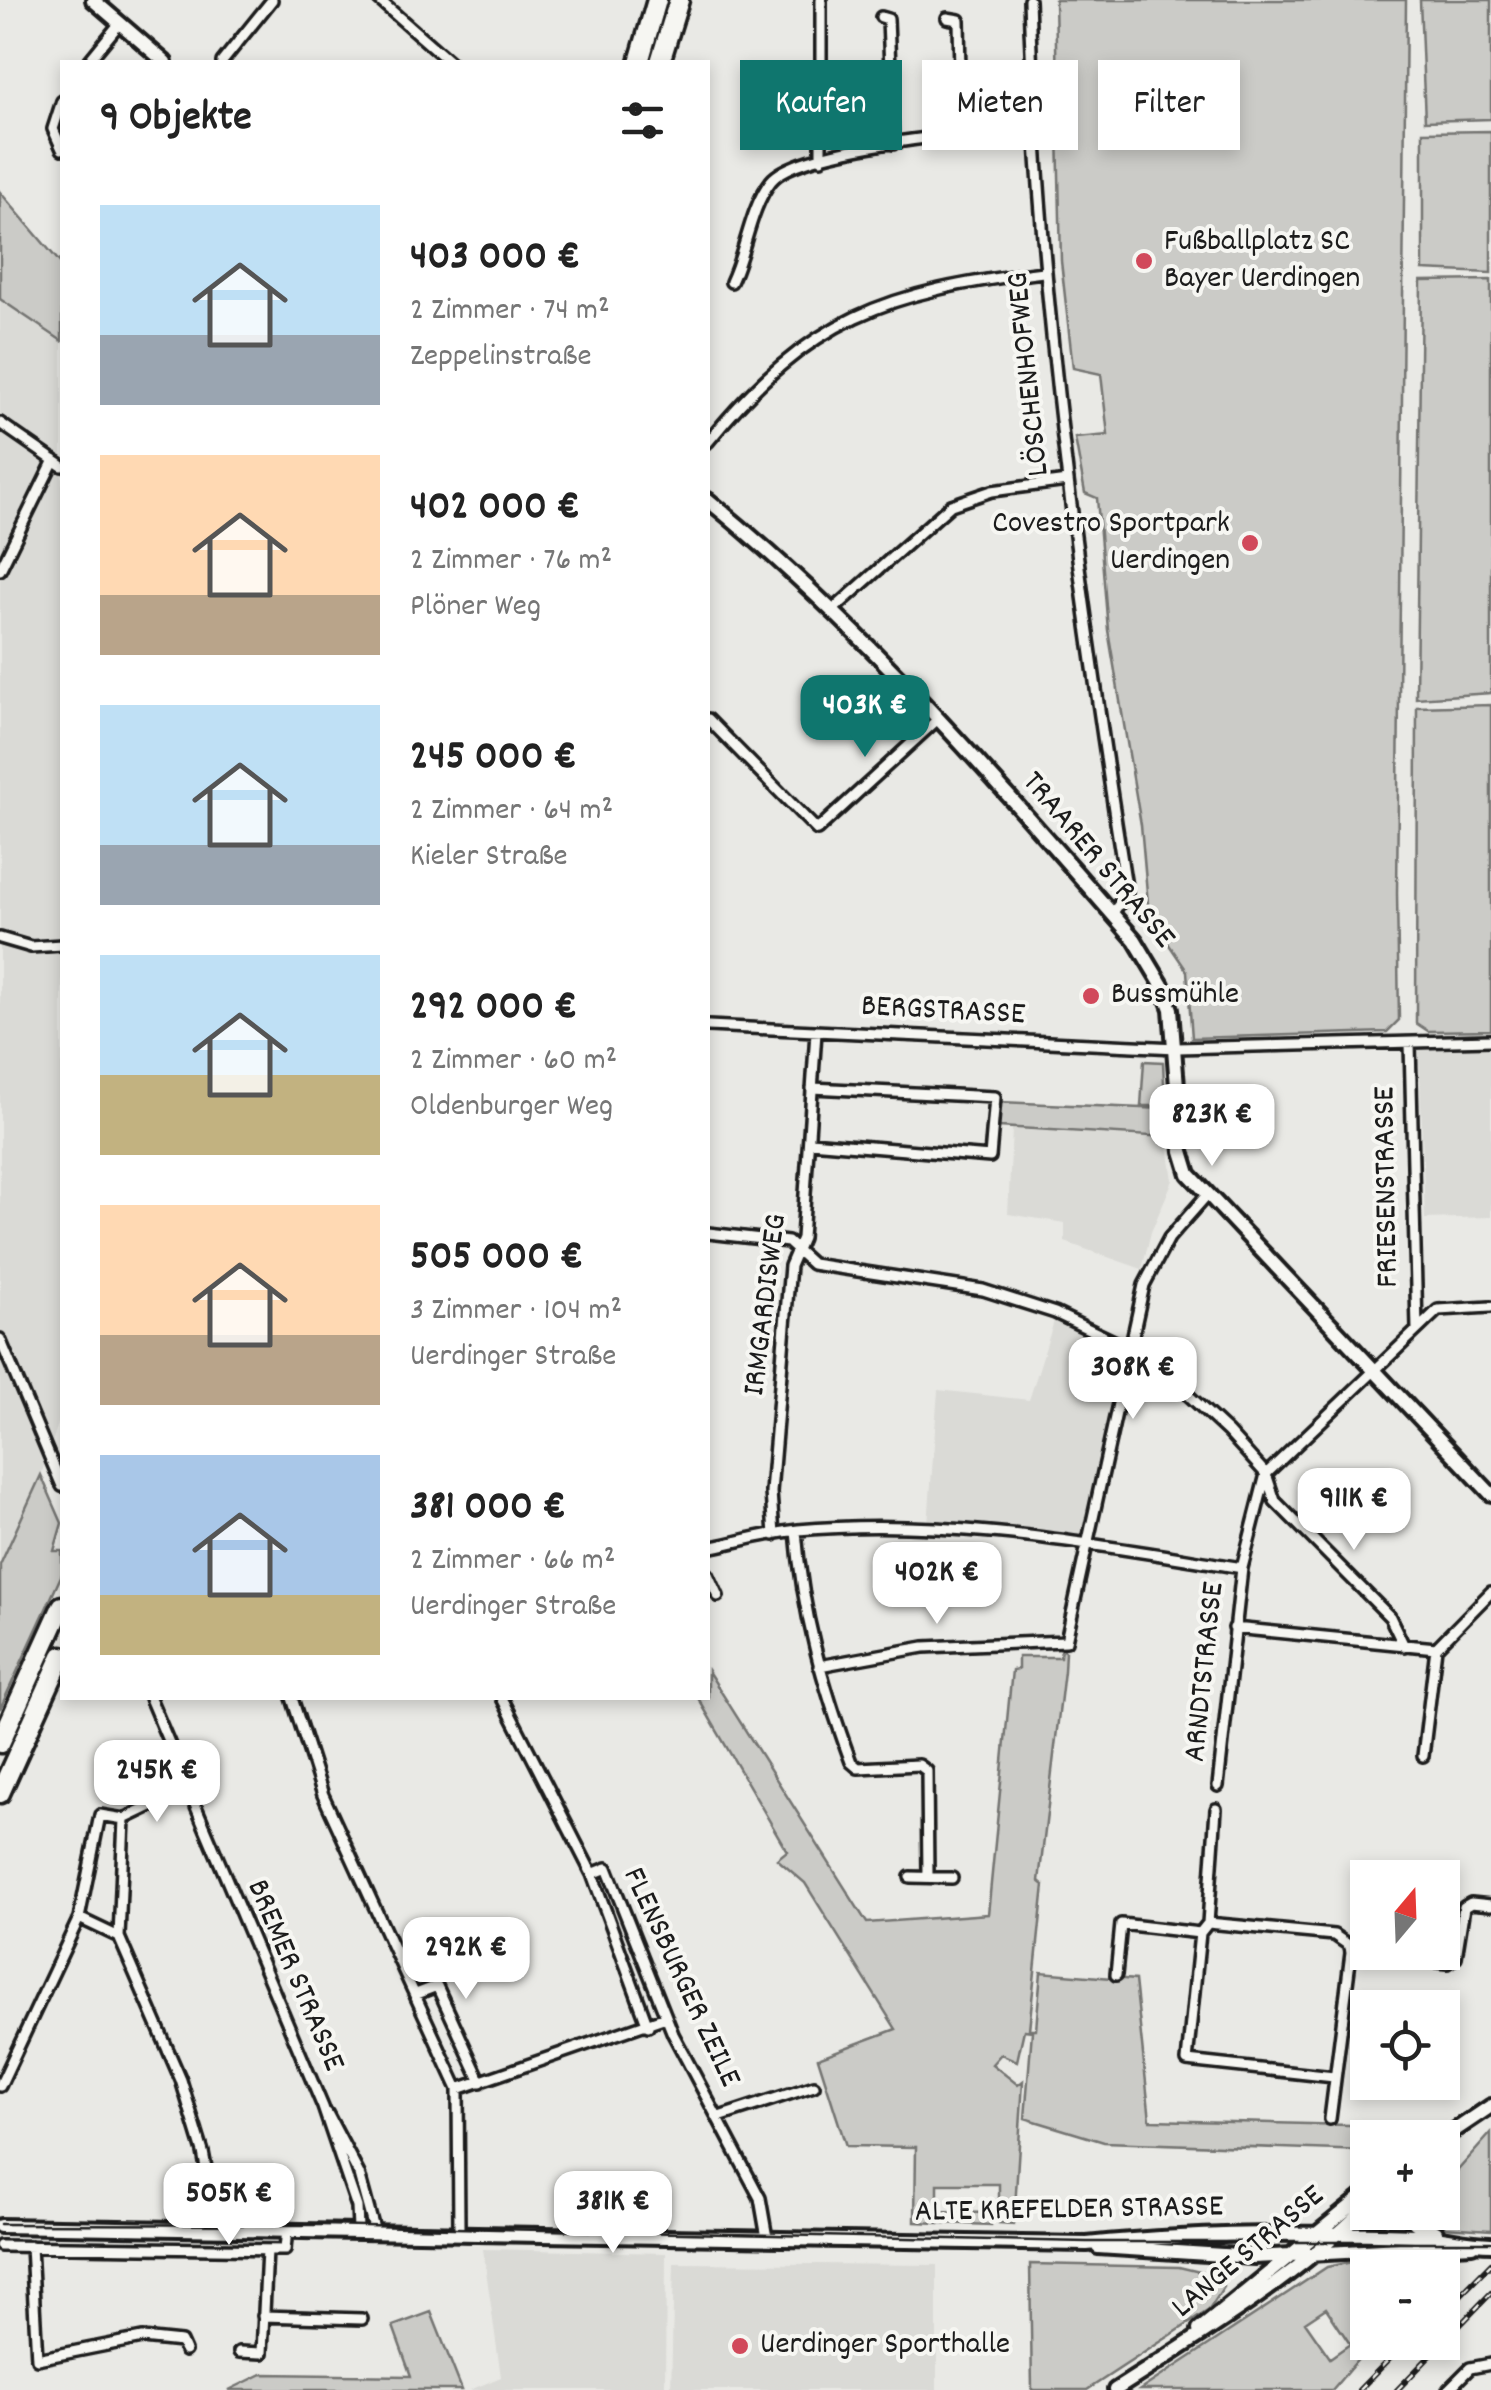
<!DOCTYPE html>
<html lang="de">
<meta charset="utf-8">
<style>
:root{--surface:#fff;--page:#f6f6f6;--text:#222;--muted:#767676;--accent:#0f766e}
body{margin:0;font-family:Dekko,sans-serif;background:var(--page);color:var(--text);height:100vh;display:flex;flex-direction:column;font-size:38px;white-space:nowrap}
*{box-sizing:border-box;margin:0}
p{font-size:32px;color:var(--muted)}
.icon{flex:none;width:55px;height:55px;fill:none;stroke:currentColor;stroke-width:2;stroke-linecap:round;stroke-linejoin:round}
.map{position:relative;flex:1;overflow:hidden}
.drawer{position:absolute;left:60px;top:60px;width:650px;height:1640px;display:flex;flex-direction:column;background:var(--surface);border-radius:0px;box-shadow:0 5px 15px #0003}
.drawer>*{flex:none}
.hud{position:absolute;left:740px;top:60px;width:600px;height:90px;display:flex;gap:20px}
.needle{width:65px;rotate:19deg}
.buttons{position:absolute;left:1350px;top:1860px;display:grid;gap:20px}
.buttons a{display:grid;place-items:center;width:110px;height:110px;border-radius:0px;background:var(--surface);box-shadow:0 5px 15px #0003;font-size:50px}
.price{position:absolute;translate:-50% -85px;padding:0 22px;border-radius:20px;background:#fff;color:#222;font-size:32px;line-height:65px;filter:drop-shadow(0 2px 5px #0008)}
.price::after{content:'';position:absolute;left:50%;top:60px;width:30px;height:22px;margin-left:-15px;background:inherit;clip-path:polygon(0 0,100% 0,50% 100%)}
.price.current{background:var(--accent);color:#fff}
ul{padding:0;list-style:none}
li{display:flex;align-items:center;gap:30px;height:250px;padding:0 40px}
li span{display:grid;place-items:center;flex:none;width:280px;height:200px;border-radius:0px;color:#555}
li>.icon{margin-inline-start:auto}
span .icon{width:120px;height:120px;fill:#fffc;stroke-width:1}
li b{font-size:42px}
h2{display:flex;justify-content:space-between;align-items:center;height:120px;padding:0 40px;font-size:42px}
.chip{padding:0 35px;border-radius:0px;background:var(--surface);box-shadow:0 5px 15px #0003;font-size:35px;line-height:90px}
.chip.current{background:var(--accent);color:#fff}
.map>svg:first-child{display:block}
.built{fill:#dadad6}
.green{fill:#cbcbc7;stroke:#747472;stroke-width:2.5;fill-rule:evenodd}
.lines{fill:none;stroke-linecap:round;stroke-linejoin:round}
.street-casing{stroke:#1c1c1c;stroke-width:16}
.secondary-casing{stroke:#1c1c1c;stroke-width:20}
.highway-casing{stroke:#1c1c1c;stroke-width:25}
.street{stroke:#f6f6f2;stroke-width:9}
.secondary{stroke:#f6f6f2;stroke-width:12}
.highway{stroke:#f6f6f2;stroke-width:18}
.tram{stroke:#1c1c1c;stroke-width:2.5}
.rail-casing{stroke:#1c1c1c;stroke-width:6}
.rail{stroke:#f6f6f2;stroke-width:2.5;stroke-dasharray:8;stroke-linecap:butt}
.poi-dot{fill:#d1495b;stroke:#f6f6f2;stroke-width:4}
.labels{text-anchor:middle;dominant-baseline:central;stroke-width:8;stroke-linejoin:round;paint-order:stroke}
.poi-label{font-size:32px;fill:#1c1c1c;stroke:#f6f6f2;text-anchor:start}
.street-label{font-size:32px;fill:#1c1c1c;stroke:#f6f6f2}
</style>
<div class="map">
<svg width="1491" height="2390" viewBox="0 0 1491 2390">
<rect width="100%" height="100%" fill="#e9e9e5"/>
<filter id="ink" filterUnits="userSpaceOnUse"><feTurbulence type="fractalNoise" baseFrequency=".01" numOctaves="2"/><feDisplacementMap in="SourceGraphic" scale="20" xChannelSelector="R" yChannelSelector="G"/><feConvolveMatrix kernelMatrix="1 2 1 2 8 2 1 2 1" color-interpolation-filters="sRGB"/></filter>
<g filter="url(#ink)">
<path class="built" d="M0,298L62,341V1412L41,1475L0,1565Z
M1491,1048V1217L1425,1219L1419,1050Z
M1012,1129L1167,1138L1173,1180L1151,1232L1142,1269L1065,1242V1223L1008,1214Z
M1055,1318L1094,1334L1121,1350L1122,1355L1086,1531L1080,1535L928,1524L938,1390L1029,1400Z
M483,2249L666,2253L665,2390H470L501,2377Z
M674,2263L937,2265V2390H671Z"/>
<path class="green" d="M1055,0H1406L1397,893L1399,1020L1387,1032L1192,1038L1187,971L1149,915L1141,825L1108,630L1097,498L1085,493L1075,438L1108,435L1101,374L1073,368L1061,261Z
M1420,0H1491V119L1425,121Z
M1491,131V273L1423,270V132Z
M0,192L62,265V341L0,299Z
M1491,280V693L1416,698L1421,281Z
M1491,705V1030L1428,1031L1416,1023L1417,707Z
M1144,1061L1163,1062L1165,1106H1141Z
M1000,1102L1165,1109L1167,1137L999,1127Z
M41,1475L62,1523L54,1551H62V1574L0,1709V1565Z
M1061,1648L1065,1651L1064,1671L1039,1881L1044,1885L1029,2029H1036L1041,1972L1135,1980L1150,2120L1427,2127L1412,2137L1368,2138L1367,2151L1104,2142L1025,2118L1032,2031L1024,2030L1017,2061L1001,2054L992,2064L1018,2085L1023,2081L1014,2224L999,2223V2184H938V2212L990,2213L991,2225L915,2222L916,2147L846,2146L818,2058L896,2029L805,1883L777,1859L787,1851L698,1698H708V1671L867,1923L988,1914L1012,1670L1018,1669V1657H1060Z
M1491,2133V2230L1445,2227L1435,2213L1442,2212L1443,2187Z
M1453,2256L1443,2268H1368V2342L1372,2343L1332,2390H1140L1327,2267L1372,2258ZM1326,2308L1350,2344L1330,2358L1305,2322Z
M1030,2264L1179,2267L1217,2276L1224,2287L1209,2310L1087,2390H1032Z
M431,2312L462,2390H229L262,2374L411,2376L393,2326Z"/>
<g class="lines">
<g class="street-casing">
<path id="street" d="M379,0L450,62
M1029,0C1039,301 1080,596 1127,893L1112,914
M881,17L888,19L893,144
M947,18L959,20L961,131
M88,62L119,24
M222,62L272,0
M62,101L53,129L62,149
M821,159V0
M731,282C746,251 750,208 771,181C799,146 986,130 1035,129
M0,423L62,466
M708,442C809,317 888,291 1043,272
M0,570L54,460
M834,609L951,505L992,491L1067,481
M708,719L817,830L939,718
M0,938L31,947L62,945
M708,1026L1177,1048L1491,1040
M1410,1043L1417,1329
M810,1142L990,1157L995,1097L812,1088
M708,1233L788,1242L812,1264L983,1290L1055,1313L1124,1346L1185,1392L1228,1432L1266,1474L1275,1501L1390,1617L1404,1646
M0,1339L62,1486
M796,1531C802,1612 823,1686 851,1762L858,1768L919,1765L927,1771L928,1877
M774,1535L771,1492L790,1266L802,1238L816,1032
M708,1548C737,1542 768,1533 798,1530C946,1516 1097,1545 1242,1568
M708,1574L718,1596
M1234,1628L1436,1648L1491,1592
M819,1666L924,1647L1066,1641L1144,1285L1169,1238L1206,1196
M150,1698L323,2107L357,2207L358,2229
M292,1698L323,1795L458,2089L459,2231
M502,1698L592,1874L607,1868L673,2034L760,2198L767,2238
M1423,1756L1436,1648
M1218,1786L1242,1568L1266,1474L1438,1310L1491,1307
M1216,1809L1208,1923L1200,1933L1187,2061L1334,2077
M124,1819L119,1937L181,2080L203,2152L217,2226
M592,1874L648,2026
M910,1877L952,1878
M1208,1923L1334,1935L1350,1946L1351,1953L1448,1963L1456,1957L1464,1907L1471,1903L1491,1905
M119,1937L79,1918L100,1815L124,1819L172,1796
M1116,1975L1121,1924L1200,1933
M416,1994L437,1986L481,2082
M0,2086L79,1918
M458,2089L666,2017
M327,2113L359,2174L374,2229
M719,2117L814,2086
M1330,2119L1351,1953
M0,2246L285,2250L287,2228
M31,2246L37,2359L142,2338L181,2342L185,2351
M263,2316L362,2319
M239,2352L262,2353L267,2250
M1448,2390L1470,2368L1491,2364"/>
</g>
<g class="secondary-casing">
<path id="secondary" d="M93,0L165,62
M708,500C867,630 1000,785 1135,940L1162,985L1171,1009L1182,1151L1189,1174L1491,1494
M1442,2139L1491,2106
M1406,2212L1415,2223L1436,2232
M0,2226L1087,2244C1195,2233 1306,2232 1415,2235C1441,2236 1466,2244 1491,2244
M1098,2247L1254,2257L1472,2245
M1199,2330L1368,2192
M1115,2390C1204,2333 1292,2280 1368,2206"/>
</g>
<g class="highway-casing">
<path id="highway" d="M639,62L657,0
M660,62L679,0
M0,1743L62,1606
M0,1793L62,1656"/>
</g>
<use href="#street" class="street"/>
<use href="#secondary" class="secondary"/>
<use href="#highway" class="highway"/>
<path class="tram" d="M0,2224L321,2225L1087,2242H1491"/>
<g class="rail-casing">
<path id="rail" d="M1442,2314L1491,2264
M1359,2390L1406,2342
M1397,2390L1491,2293"/>
</g>
<use href="#rail" class="rail"/>
</g>
</g>
<g class="poi-dot">
<circle cx="1144" cy="261" r="10"/>
<circle cx="1250" cy="543" r="10"/>
<circle cx="1091" cy="996" r="10"/>
<circle cx="740" cy="2346" r="10"/>
</g>
<g class="labels">
<g class="poi-label">
<text x="1164" y="243">Fußballplatz SC<tspan x="1164" dy="37">Bayer Uerdingen</tspan></text>
<text x="1230" y="525" text-anchor="end">Covestro Sportpark<tspan x="1230" dy="37">Uerdingen</tspan></text>
<text x="1111" y="996">Bussmühle</text>
<text x="760" y="2346">Uerdinger Sporthalle</text>
</g>
<g class="street-label">
<text transform="translate(1030 374) rotate(-96)">LÖSCHENHOFWEG</text>
<text transform="translate(1097 861) rotate(50)">TRAARER STRASSE</text>
<text transform="translate(943 1012) rotate(3)">BERGSTRASSE</text>
<text transform="translate(1388 1187) rotate(-91)">FRIESENSTRASSE</text>
<text transform="translate(767 1305) rotate(-83)">IRMGARDISWEG</text>
<text transform="translate(1206 1672) rotate(-84)">ARNDTSTRASSE</text>
<text transform="translate(294 1976) rotate(67)">BREMER STRASSE</text>
<text transform="translate(680 1978) rotate(65)">FLENSBURGER ZEILE</text>
<text transform="translate(1069 2211) rotate(-1)">ALTE KREFELDER STRASSE</text>
<text transform="translate(1249 2253) rotate(-40)">LANGE STRASSE</text>
</g>
</g>
</svg>
<div class="buttons">
<a><svg class="needle" viewBox="-14 -14 28 28"><path d="M0-13l5 13h-10z" fill="#e53935"/><path d="M0 13l5-13h-10z" fill="#767676"/></svg></a>
<a><svg class="icon" aria-label="locate" viewBox="0 0 24 24"><circle cx="12" cy="12" r="6"/><path d="M12 2v4M12 18v4M2 12h4M18 12h4"/></svg></a>
<a>+</a>
<a>−</a>
</div>
<b class="price current" style="left:865px;top:760px">403K €</b>
<b class="price" style="left:1212px;top:1169px">823K €</b>
<b class="price" style="left:1133px;top:1422px">308K €</b>
<b class="price" style="left:1354px;top:1553px">911K €</b>
<b class="price" style="left:937px;top:1627px">402K €</b>
<b class="price" style="left:157px;top:1825px">245K €</b>
<b class="price" style="left:466px;top:2002px">292K €</b>
<b class="price" style="left:229px;top:2248px">505K €</b>
<b class="price" style="left:613px;top:2256px">381K €</b>
<div class="hud">
<a class="chip current">Kaufen</a>
<a class="chip">Mieten</a>
<a class="chip">Filter</a>
</div>
<section class="drawer">
<h2>9 Objekte<svg class="icon" aria-label="filters" viewBox="0 0 24 24"><path d="M4 7h16M4 17h16"/><circle cx="9" cy="7" r="2"/><circle cx="15" cy="17" r="2"/></svg></h2>
<ul>
<li><span style="background:linear-gradient(#bfe0f5 65%,#9aa5b1 0)"><svg class="icon" aria-label="home" viewBox="0 0 24 24"><path d="M3 11l9-7 9 7M6 9v11h12V9"/></svg></span><div><b>403 000 €</b><p>2 Zimmer · 74 m²</p><p>Zeppelinstraße</p></div></li>
<li><span style="background:linear-gradient(#ffd9b3 70%,#b9a48a 0)"><svg class="icon" aria-label="home" viewBox="0 0 24 24"><path d="M3 11l9-7 9 7M6 9v11h12V9"/></svg></span><div><b>402 000 €</b><p>2 Zimmer · 76 m²</p><p>Plöner Weg</p></div></li>
<li><span style="background:linear-gradient(#bfe0f5 70%,#9aa5b1 0)"><svg class="icon" aria-label="home" viewBox="0 0 24 24"><path d="M3 11l9-7 9 7M6 9v11h12V9"/></svg></span><div><b>245 000 €</b><p>2 Zimmer · 64 m²</p><p>Kieler Straße</p></div></li>
<li><span style="background:linear-gradient(#bfe0f5 60%,#c2b280 0)"><svg class="icon" aria-label="home" viewBox="0 0 24 24"><path d="M3 11l9-7 9 7M6 9v11h12V9"/></svg></span><div><b>292 000 €</b><p>2 Zimmer · 60 m²</p><p>Oldenburger Weg</p></div></li>
<li><span style="background:linear-gradient(#ffd9b3 65%,#b9a48a 0)"><svg class="icon" aria-label="home" viewBox="0 0 24 24"><path d="M3 11l9-7 9 7M6 9v11h12V9"/></svg></span><div><b>505 000 €</b><p>3 Zimmer · 104 m²</p><p>Uerdinger Straße</p></div></li>
<li><span style="background:linear-gradient(#a9c7e8 70%,#c2b280 0)"><svg class="icon" aria-label="home" viewBox="0 0 24 24"><path d="M3 11l9-7 9 7M6 9v11h12V9"/></svg></span><div><b>381 000 €</b><p>2 Zimmer · 66 m²</p><p>Uerdinger Straße</p></div></li>
</ul>
</section>
</div>
